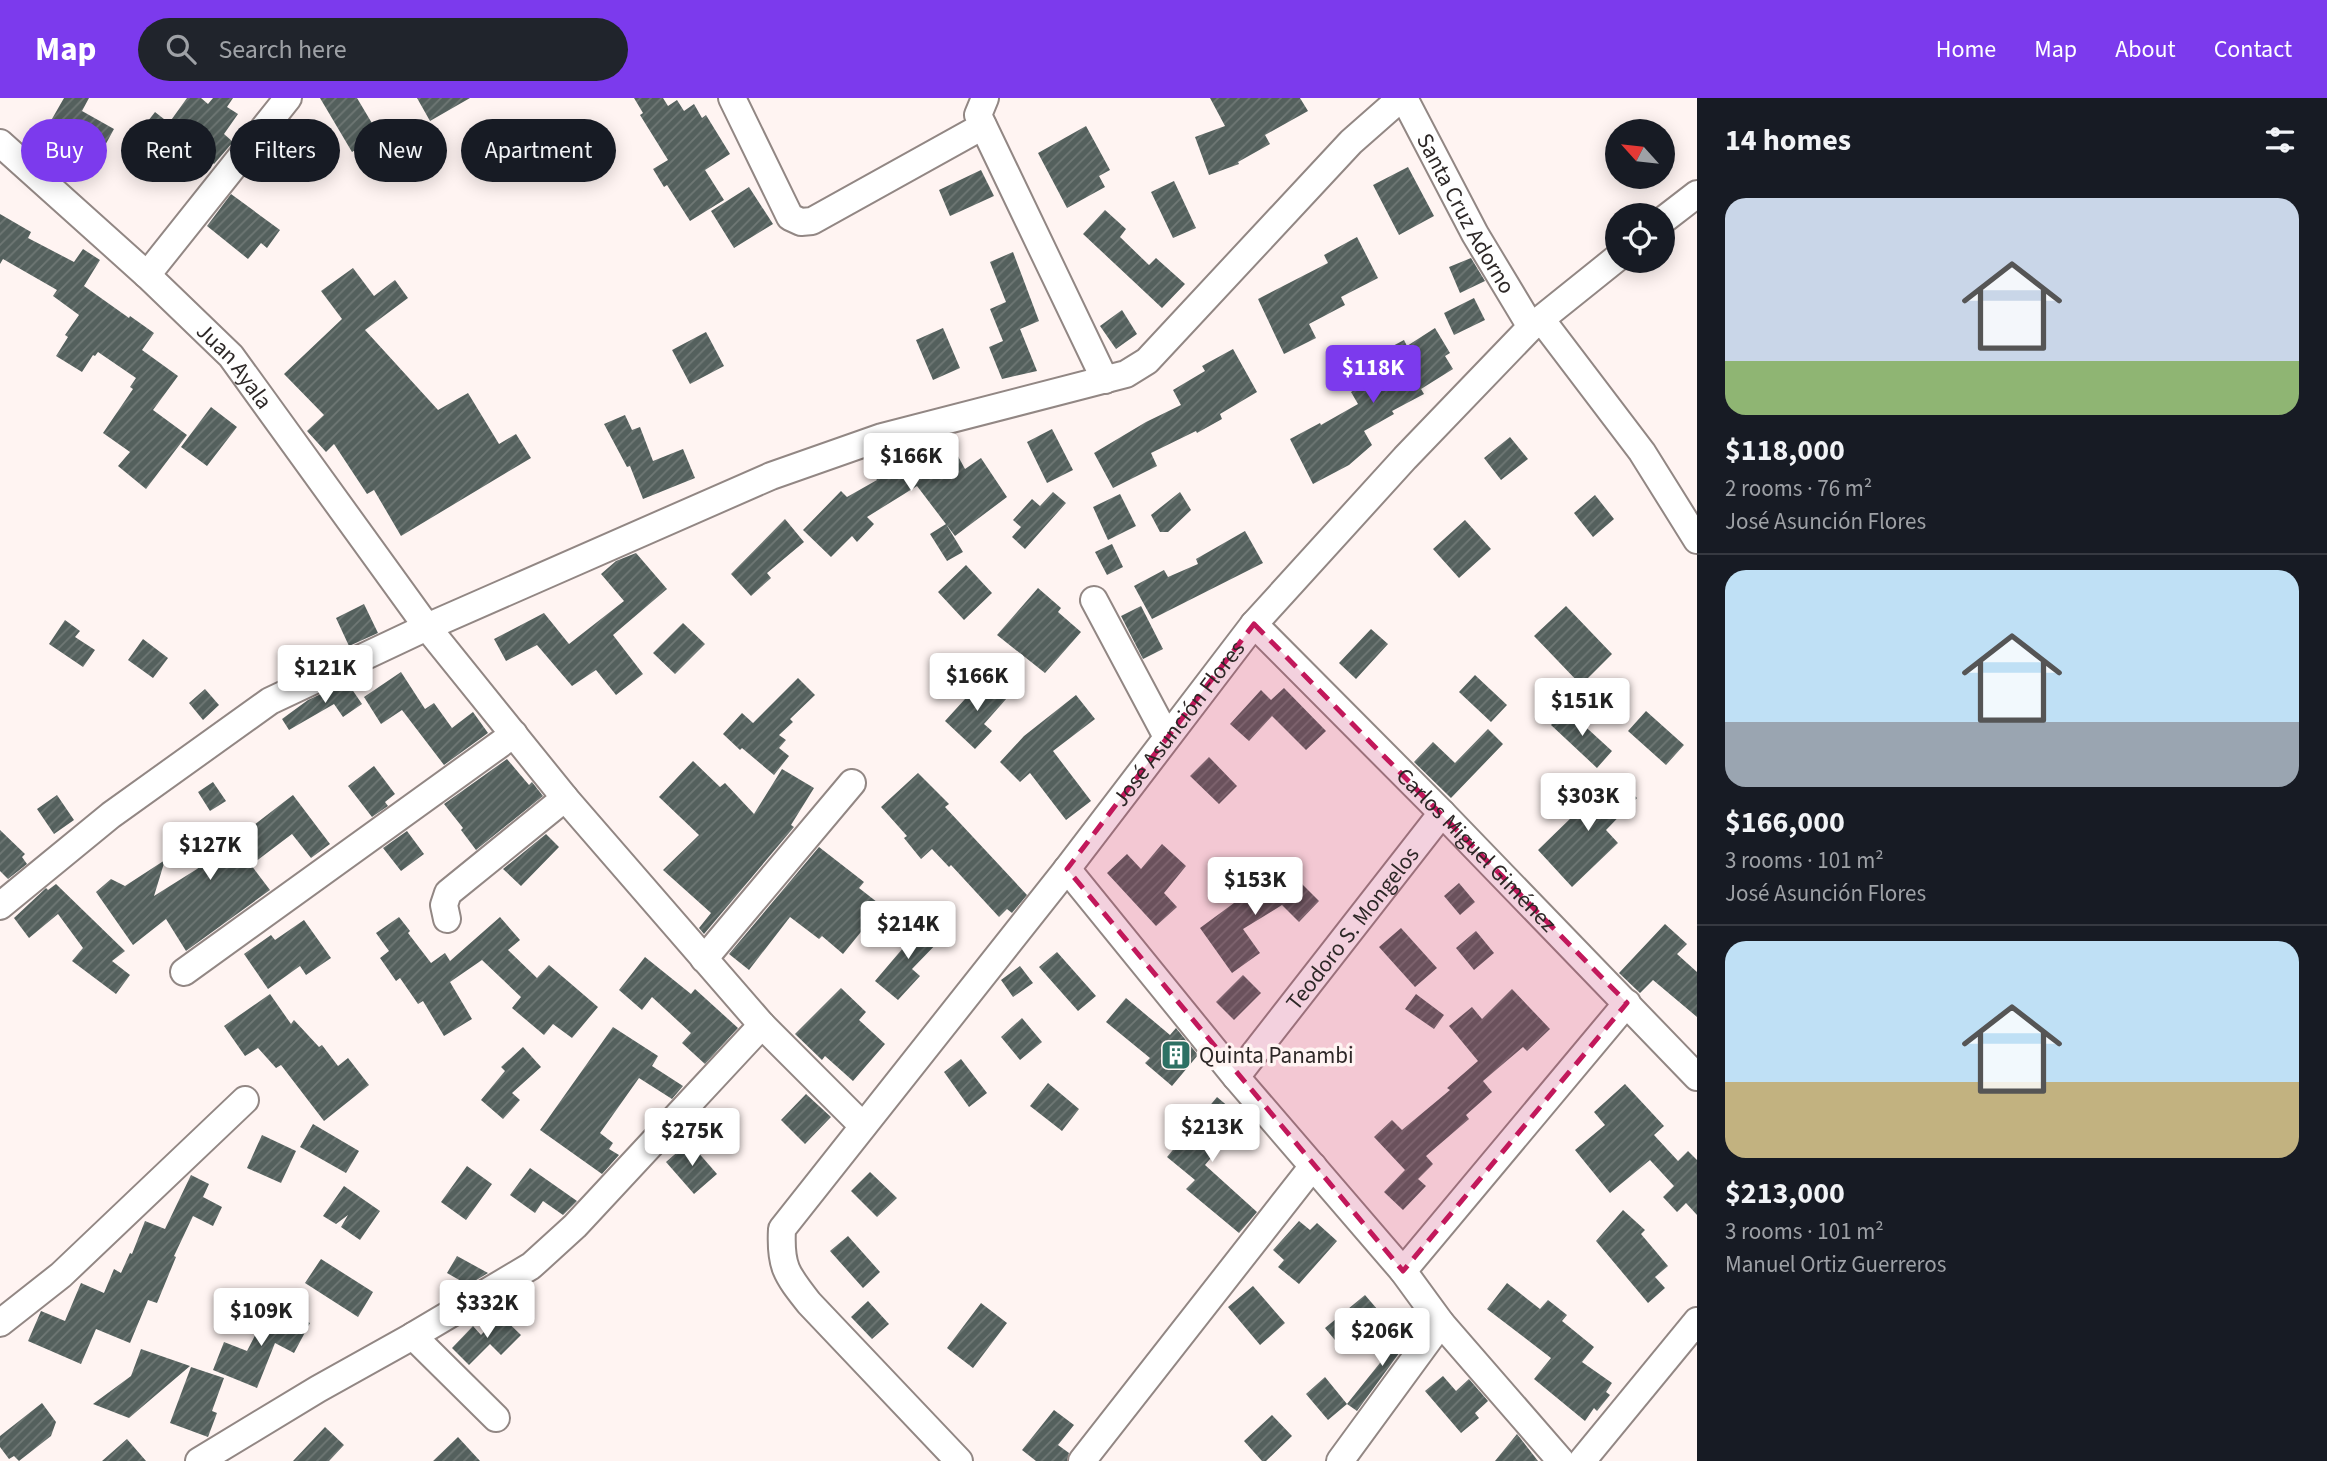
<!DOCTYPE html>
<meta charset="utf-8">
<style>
:root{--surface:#171b24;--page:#20242c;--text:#f1f3f6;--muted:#9ea1a6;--line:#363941;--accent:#7c3aed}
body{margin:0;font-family:"Source Sans 3",sans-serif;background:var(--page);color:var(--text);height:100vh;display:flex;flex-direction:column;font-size:26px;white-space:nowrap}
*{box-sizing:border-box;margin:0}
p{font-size:23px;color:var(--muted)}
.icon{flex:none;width:38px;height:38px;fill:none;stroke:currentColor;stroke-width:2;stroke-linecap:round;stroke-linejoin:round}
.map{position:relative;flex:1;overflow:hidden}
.panel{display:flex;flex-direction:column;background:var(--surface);width:630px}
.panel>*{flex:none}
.top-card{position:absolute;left:21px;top:21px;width:665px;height:63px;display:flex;gap:14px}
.needle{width:46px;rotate:297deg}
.fabs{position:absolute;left:1605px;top:21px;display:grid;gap:14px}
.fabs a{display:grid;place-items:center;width:70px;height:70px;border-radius:50%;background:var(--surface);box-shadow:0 4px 18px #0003;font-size:35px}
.price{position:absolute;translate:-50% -60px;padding:0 16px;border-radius:7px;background:#fff;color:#222;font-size:23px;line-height:46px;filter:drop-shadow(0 2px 4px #0008)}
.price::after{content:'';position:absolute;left:50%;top:42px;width:21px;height:16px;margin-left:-10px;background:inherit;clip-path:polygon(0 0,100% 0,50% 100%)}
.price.selected{background:var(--accent);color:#fff}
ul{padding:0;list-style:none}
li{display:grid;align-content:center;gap:14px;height:371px;padding:0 28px}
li+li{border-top:2px solid var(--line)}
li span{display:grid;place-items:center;height:217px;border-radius:21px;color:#555}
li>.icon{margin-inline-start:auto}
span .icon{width:126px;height:126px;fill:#fffc;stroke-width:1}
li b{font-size:30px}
h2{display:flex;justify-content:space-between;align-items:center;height:84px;padding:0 28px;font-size:30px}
.tag{padding:0 24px;border-radius:32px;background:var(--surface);box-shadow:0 4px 18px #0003;font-size:24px;line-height:63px}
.tag.selected{background:var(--accent);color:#fff}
header{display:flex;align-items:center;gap:42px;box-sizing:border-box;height:98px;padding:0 35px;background:var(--accent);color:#fff}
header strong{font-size:33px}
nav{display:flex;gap:38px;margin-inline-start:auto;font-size:24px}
.search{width:490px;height:63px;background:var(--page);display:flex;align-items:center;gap:18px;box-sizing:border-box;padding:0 24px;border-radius:38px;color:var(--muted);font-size:26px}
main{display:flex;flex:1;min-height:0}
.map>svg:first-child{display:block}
.building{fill:url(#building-hatch)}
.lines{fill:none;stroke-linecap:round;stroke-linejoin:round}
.minor-casing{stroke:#928784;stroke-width:30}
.minor{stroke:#fff;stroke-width:26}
.marked{fill:#c2185b;fill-opacity:0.2;stroke:#c2185b;stroke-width:5;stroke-dasharray:14 9;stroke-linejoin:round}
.labels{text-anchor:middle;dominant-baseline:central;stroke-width:7;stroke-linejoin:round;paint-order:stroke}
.street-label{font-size:23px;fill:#2d2827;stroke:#fff4f2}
.poi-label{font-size:23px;fill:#2d2827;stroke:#fff4f2;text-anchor:start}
</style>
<header>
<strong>Map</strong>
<div class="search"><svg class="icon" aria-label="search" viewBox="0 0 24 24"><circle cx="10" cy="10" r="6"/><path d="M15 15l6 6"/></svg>Search here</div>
<nav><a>Home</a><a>Map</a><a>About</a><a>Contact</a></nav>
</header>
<main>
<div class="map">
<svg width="1697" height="1363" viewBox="0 0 1697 1363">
<defs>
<pattern id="building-hatch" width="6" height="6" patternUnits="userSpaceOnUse" patternTransform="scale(1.75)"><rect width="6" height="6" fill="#54605d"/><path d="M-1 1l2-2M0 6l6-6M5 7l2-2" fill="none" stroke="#6f7875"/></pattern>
</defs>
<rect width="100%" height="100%" fill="#fff4f2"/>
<path class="building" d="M64,0H89L82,13L114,31L90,75L80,70L76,77L52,65L50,69L33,54Z
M187,0H201L208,6L213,0H233L227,9L238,16L224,36L233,44L214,66L184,41L166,67L134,41L155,14L169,25Z
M320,0H357L379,37L352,54Z
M417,0H470L430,23Z
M634,0H663L668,8L677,2L684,13L694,6L702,20L706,17L730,56L705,72L724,102L690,123L667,87L664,89L653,71L668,62L640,17L643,15Z
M1210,0H1300L1308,13L1265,37L1270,46L1238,64L1239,66L1209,77L1195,39L1225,28Z
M1086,28L1110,72L1099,78L1105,89L1067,110L1038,55Z
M1408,69L1434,118L1399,137L1373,87Z
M981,72L994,98L950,118L939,92Z
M1174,83L1196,130L1173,140L1151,94Z
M749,89L773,126L734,150L711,113Z
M231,96L280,132L267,150L261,145L248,161L207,128Z
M1105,112L1126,131L1120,139L1149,167L1156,160L1185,186L1162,210L1083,136Z
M0,116L31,134L28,140L74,164L83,151L100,162L84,188L129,220L130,218L154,235L142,252L178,278L153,312L187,337L146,391L118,368L130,354L103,335L133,291L130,289L136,280L98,254L95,258L93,257L82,274L56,258L68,239L65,237L79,217L53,198L57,192L3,161L0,166Z
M1357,139L1378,180L1341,199L1345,207L1309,226L1316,240L1284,256L1258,201L1328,165L1324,157Z
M1013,154L1039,223L1020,231L1037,273L1002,281L989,249L1003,243L990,211L1006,204L990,164Z
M1471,160L1485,183L1460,195L1449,169Z
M353,170L374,198L395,182L408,200L365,232L438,312L468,295L499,346L516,336L531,360L401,438L374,392L367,396L334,346L326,354L307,333L324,317L284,276L342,221L321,193Z
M1474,200L1485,222L1454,237L1444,215Z
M1122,212L1137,236L1116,251L1100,228Z
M943,230L960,270L933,282L916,242Z
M1435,230L1450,255L1445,258L1453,271L1421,291L1424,296L1392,313L1394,316L1364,333L1372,347L1349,367L1313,386L1290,341L1320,325L1321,327L1358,306L1351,294L1383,275L1374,258L1404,242L1407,248Z
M706,234L724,268L690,286L672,252Z
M1233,251L1257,294L1220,316L1222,321L1197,335L1196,333L1151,355L1157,368L1113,390L1094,355L1146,324L1181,307L1173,292L1205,273L1202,268Z
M211,309L237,329L207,368L181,349Z
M625,317L632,332L640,329L653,363L683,351L695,380L643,401L630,368L627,369L604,326Z
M1052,331L1073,372L1047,385L1027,344Z
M947,338L965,371L981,360L1007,399L955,438L917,388L867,419L874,426L857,444L852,438L831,459L803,432L841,393L847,399L877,382L866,364L887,354Z
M1510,339L1528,361L1501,382L1484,360Z
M1053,394L1066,405L1025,451L1012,439L1021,429L1013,422L1032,401L1040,408Z
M1180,394L1191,412L1168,434H1160L1151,417Z
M1120,396L1136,428L1108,442L1093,409Z
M1595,397L1614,421L1593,439L1574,415Z
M785,421L804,444L767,475L771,480L751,498L731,476Z
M1465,422L1491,451L1459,480L1433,451Z
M946,426L963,454L947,463L930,436Z
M1245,433L1263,465L1152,521L1134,488L1164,472L1168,479L1198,466L1196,461Z
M1112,446L1123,469L1107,477L1095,454Z
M636,455L667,491L613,537L643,576L616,597L596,572L572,588L537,547L506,563L494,541L544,515L569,546L624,503L601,476L616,463Z
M966,467L992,495L964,522L938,494Z
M1038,490L1061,510L1058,514L1081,534L1045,575L997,537Z
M364,506L378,535L349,548L336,520Z
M1141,508L1163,551L1143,561L1121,518Z
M1566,508L1612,556L1581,587L1534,538Z
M65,522L80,533L75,539L95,552L83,569L49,546Z
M683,525L705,546L675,576L653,555Z
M1371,531L1388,546L1356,581L1339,565Z
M143,541L168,560L153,580L128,562Z
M401,574L425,611L434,605L452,630L473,614L488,635L444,667L402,612L381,626L364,599Z
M1475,577L1507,607L1491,624L1459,594Z
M985,579L1007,600L984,626L992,633L975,651L945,623Z
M798,580L815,597L790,621L793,624L779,637L786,642L779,650L789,658L774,677L742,650L740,652L723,636L742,615L753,625Z
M347,584L362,606L343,619L334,606L289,632L282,621L308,602Z
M1284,590L1326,633L1306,652L1272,618L1249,643L1230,626L1261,592L1271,602Z
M205,591L219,607L203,622L189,605Z
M1076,597L1095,621L1053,653L1091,703L1066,722L1030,675L1020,684L1000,664L1024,638Z
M1566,611L1612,653L1597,670L1551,627Z
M1646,613L1684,647L1666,667L1628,633Z
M1488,631L1503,646L1451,700L1414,664L1433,644L1455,665Z
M1209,659L1237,688L1219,706L1190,678Z
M507,661L529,687L532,684L543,698L476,752L461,732L463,730L444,706Z
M693,663L720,689L725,685L754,716L782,671L814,690L791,727L794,729L704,836L699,830L711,815L663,772L699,737L659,699Z
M374,668L395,696L385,704L388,708L372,719L348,688Z
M918,675L949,706L945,709L1027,797L1012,815L1007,811L999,819L951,767L949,769L932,751L921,761L904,740L907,738L881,709Z
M1614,678L1637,700L1606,732L1618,745L1572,789L1538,752Z
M213,684L226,703L210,713L198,694Z
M57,697L74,722L54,736L37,711Z
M293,697L330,746L311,760L292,736L251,767L270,792L186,853L166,821L133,847L96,794L111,781L125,788L165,762L154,798L197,771Z
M0,732L25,756L22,759L27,766L8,781L0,773Z
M407,733L424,756L401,773L383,750Z
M546,736L559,749L521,788L503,771Z
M1162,746L1186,768L1164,795L1177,809L1156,828L1107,775L1127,756L1141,771Z
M819,749L864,784L859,790L882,808L843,856L822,838L819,841L790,819L749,872L729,856Z
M1285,769L1319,803L1299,824L1282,807L1243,831L1260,855L1232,875L1200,830L1234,805L1232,803L1251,791L1256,800Z
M1459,785L1475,804L1460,817L1444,798Z
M56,786L125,853L112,863L130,877L116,896L72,863L83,850L58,816L29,840L14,820L46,790L48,792Z
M399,819L410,833L408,835L431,865L445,855L450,863L500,819L520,842L508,852L537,880L549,867L598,909L572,940L553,926L544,937L512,910L521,899L482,862L450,884L472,921L444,938L423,903L418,906L400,880L396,883L380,860L389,853L376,835Z
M304,822L331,860L306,877L300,868L268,891L244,856L271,837L275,842Z
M925,823L942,840L912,871L920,878L898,902L875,883L903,850L900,848Z
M1665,826L1687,846L1677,856L1697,874V919L1653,882L1640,895L1619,875Z
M1401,830L1437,870L1415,889L1379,849Z
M1476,833L1494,855L1474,872L1456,850Z
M1057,854L1096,898L1078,913L1039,869Z
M645,859L691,896L695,891L738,930L705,966L682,945L691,935L652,899L642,912L619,892Z
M1020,868L1033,885L1013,899L1001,882Z
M1243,877L1261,895L1234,922L1216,904Z
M841,890L866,914L859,922L885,946L853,983L825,958L822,962L795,936Z
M1512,891L1550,931L1527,953L1523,949L1483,983L1492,994L1466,1017L1469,1021L1426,1058L1433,1066L1418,1081L1426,1088L1403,1112L1384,1094L1405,1072L1374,1039L1392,1022L1402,1032L1450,992L1447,990L1478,963L1449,928L1472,909L1482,921Z
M270,896L291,926L294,922L319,949L322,947L338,968L348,960L369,987L324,1023L281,967L276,970L258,950L245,958L224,928Z
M1416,896L1444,917L1434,931L1405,911Z
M1126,900L1170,937L1176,930L1198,957L1172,988L1145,965L1150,960L1106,924Z
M1022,920L1042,944L1020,962L1001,939Z
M613,929L658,958L652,968L683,988L672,1001L639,980L600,1035L613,1045L609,1051L619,1057L602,1076L540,1032Z
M523,949L541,969L512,995L520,1002L503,1021L481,1002L505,973L501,969Z
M961,961L987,995L969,1009L944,974Z
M1048,985L1079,1011L1062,1033L1030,1008Z
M1625,986L1664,1028L1654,1037L1678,1063L1688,1053L1697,1062V1117L1686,1105L1677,1114L1663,1099L1674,1088L1650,1062L1610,1095L1575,1052L1605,1027L1594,1014Z
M806,996L831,1019L805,1046L781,1022Z
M1217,999L1243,1021L1205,1067L1257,1114L1239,1135L1186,1091L1195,1082L1167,1059Z
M313,1026L359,1053L346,1075L300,1049Z
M262,1037L296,1053L281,1085L247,1070Z
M689,1044L717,1076L694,1096L666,1064Z
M467,1068L492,1086L466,1122L441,1104Z
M530,1070L577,1103L563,1117L543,1103L535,1115L510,1097Z
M870,1074L897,1100L877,1119L851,1093Z
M191,1077L209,1086L203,1099L222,1109L213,1128L193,1118L174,1158L176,1159L157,1205L148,1202L130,1245L96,1231L81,1266L28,1243L41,1213L65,1223L81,1185L104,1195L114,1171L121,1175L130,1155L132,1156L145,1123L165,1131Z
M344,1088L380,1113L360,1142L341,1129L348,1117L336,1126L323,1118Z
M1623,1112L1645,1132L1641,1136L1668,1168L1655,1179L1665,1190L1648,1205L1596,1143Z
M1299,1123L1310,1132L1317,1125L1337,1143L1299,1186L1278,1169L1284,1162L1273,1152Z
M848,1138L880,1174L863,1190L830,1153Z
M457,1158L488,1175L468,1187L447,1175Z
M321,1161L373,1194L358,1219L305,1185Z
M1507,1185L1540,1211L1548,1202L1567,1217L1562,1223L1594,1249L1582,1264L1612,1285L1606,1294L1610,1297L1597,1313L1594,1310L1585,1323L1534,1281L1551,1260L1487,1211Z
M1253,1188L1285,1225L1260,1247L1228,1209Z
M1365,1197L1384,1219L1344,1253L1325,1230Z
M868,1203L889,1226L872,1241L851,1219Z
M981,1205L1007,1225L973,1270L947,1250Z
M284,1212L310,1225L294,1255L275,1245L257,1290L213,1272L224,1244L247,1253L267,1214L280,1220Z
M500,1217L521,1237L501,1257L490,1246L469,1267L452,1250L473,1228L481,1237Z
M1416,1220L1421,1225L1357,1313L1347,1306Z
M141,1251L190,1268L129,1320L93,1306L131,1278Z
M191,1269L224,1280L212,1313L217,1315L208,1339L170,1325Z
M1443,1278L1456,1293L1469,1281L1488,1303L1475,1315L1479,1320L1461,1335L1425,1293Z
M1325,1279L1347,1306L1328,1322L1306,1296Z
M42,1305L56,1324L51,1338L19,1363L14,1358L9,1361L0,1349V1338Z
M1054,1312L1074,1327L1058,1347L1069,1355L1067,1363H1036L1022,1352Z
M1272,1317L1292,1338L1266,1363H1262L1244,1343Z
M325,1329L344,1347L329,1363H293Z
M1517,1336L1538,1363H1495Z
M458,1339L480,1363H433Z
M127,1341L146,1363H102Z"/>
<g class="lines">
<g class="minor-casing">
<g id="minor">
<path d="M732,0L790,119L801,124L812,123L983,28"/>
<path d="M985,0L978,17L1105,282"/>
<path id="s1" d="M1404,0L1475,136L1531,229"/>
<path id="s2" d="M0,45L147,177L231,258L427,529L565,700L762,927L863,1028"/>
<path d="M1662,123L1697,96"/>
<path d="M147,177L288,0"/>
<path d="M1541,221L1642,354L1697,442"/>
<path d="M1094,502L1167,639"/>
<path id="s3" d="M1254,526L1442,715L1697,979"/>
<path d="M1067,771L1236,979L1403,1173L1441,1225L1561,1363"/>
<path d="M0,808L111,717L270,603L427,529L771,378L882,339L1126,276L1147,263L1351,44L1401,0"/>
<path d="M447,821L444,807L448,795L565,700"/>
<path d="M704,861L852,685"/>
<path d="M184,874L514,636"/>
<path id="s4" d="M1236,979L1442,715"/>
<path d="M1403,1173L1627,905"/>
<path d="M0,1225L61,1177L245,1002"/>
<path d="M413,1238L496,1320"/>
<path d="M199,1363L318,1291L413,1238L531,1168L575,1128L762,927"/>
<path id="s5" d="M959,1363L809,1205C786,1176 780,1168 782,1131L1067,771L1254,526L1405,360L1531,229L1617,160"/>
<path d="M1082,1363L1313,1068"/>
<path d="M1340,1363L1441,1225"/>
<path d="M1582,1363L1697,1223"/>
</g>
</g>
<use href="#minor" class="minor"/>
</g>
<path class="marked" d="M1254,526L1627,905L1403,1173L1067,771Z"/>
<defs>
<g id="building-square" transform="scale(1.575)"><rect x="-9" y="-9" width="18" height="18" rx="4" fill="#2e7164" stroke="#fff4f2"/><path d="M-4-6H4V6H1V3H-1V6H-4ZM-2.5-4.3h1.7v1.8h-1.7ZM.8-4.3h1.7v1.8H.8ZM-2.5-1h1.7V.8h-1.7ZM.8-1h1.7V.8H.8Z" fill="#fff"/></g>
</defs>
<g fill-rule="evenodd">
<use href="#building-square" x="1176" y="957"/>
</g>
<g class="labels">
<g class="street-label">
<text stroke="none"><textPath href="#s1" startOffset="131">Santa Cruz Adorno</textPath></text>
<text stroke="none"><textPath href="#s2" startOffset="324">Juan Ayala</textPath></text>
<text stroke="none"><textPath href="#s5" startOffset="942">José Asunción Flores</textPath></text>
<text stroke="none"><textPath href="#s3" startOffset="317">Carlos Miguel Giménez</textPath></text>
<text stroke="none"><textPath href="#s4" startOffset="189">Teodoro S. Mongelos</textPath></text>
</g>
<g class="poi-label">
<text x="1199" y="957">Quinta Panambi</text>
</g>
</g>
</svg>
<div class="fabs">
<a><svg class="needle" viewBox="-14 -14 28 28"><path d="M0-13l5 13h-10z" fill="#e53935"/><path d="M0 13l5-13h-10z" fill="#9ea1a6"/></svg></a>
<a><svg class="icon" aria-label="locate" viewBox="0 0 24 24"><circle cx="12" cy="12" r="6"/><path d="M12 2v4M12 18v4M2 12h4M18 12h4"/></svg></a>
</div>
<b class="price selected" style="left:1373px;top:307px">$118K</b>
<b class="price" style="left:911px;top:395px">$166K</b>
<b class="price" style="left:325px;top:607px">$121K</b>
<b class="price" style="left:977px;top:615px">$166K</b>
<b class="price" style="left:1582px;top:640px">$151K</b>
<b class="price" style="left:1588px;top:735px">$303K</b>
<b class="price" style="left:210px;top:784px">$127K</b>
<b class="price" style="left:1255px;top:819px">$153K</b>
<b class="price" style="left:908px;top:863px">$214K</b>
<b class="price" style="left:1212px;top:1066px">$213K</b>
<b class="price" style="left:692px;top:1070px">$275K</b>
<b class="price" style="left:487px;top:1242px">$332K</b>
<b class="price" style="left:261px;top:1250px">$109K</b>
<b class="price" style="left:1382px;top:1270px">$206K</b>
<div class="top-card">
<a class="tag selected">Buy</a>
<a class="tag">Rent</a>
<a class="tag">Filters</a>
<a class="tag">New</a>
<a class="tag">Apartment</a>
</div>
</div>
<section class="panel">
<h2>14 homes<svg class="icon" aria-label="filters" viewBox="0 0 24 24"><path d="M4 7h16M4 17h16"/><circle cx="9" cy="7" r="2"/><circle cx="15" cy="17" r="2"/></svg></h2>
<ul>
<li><span style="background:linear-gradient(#c9d6e8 75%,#8fb573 0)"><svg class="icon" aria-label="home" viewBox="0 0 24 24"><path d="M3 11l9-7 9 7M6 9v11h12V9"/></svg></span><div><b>$118,000</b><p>2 rooms · 76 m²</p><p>José Asunción Flores</p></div></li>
<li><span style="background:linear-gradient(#bfe0f5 70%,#9aa5b1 0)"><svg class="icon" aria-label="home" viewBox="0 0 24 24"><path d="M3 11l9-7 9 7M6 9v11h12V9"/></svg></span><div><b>$166,000</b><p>3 rooms · 101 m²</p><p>José Asunción Flores</p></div></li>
<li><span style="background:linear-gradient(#bfe0f5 65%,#c2b280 0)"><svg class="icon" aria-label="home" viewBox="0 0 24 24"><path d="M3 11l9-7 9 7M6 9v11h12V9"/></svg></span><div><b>$213,000</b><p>3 rooms · 101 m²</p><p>Manuel Ortiz Guerreros</p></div></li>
</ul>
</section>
</main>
